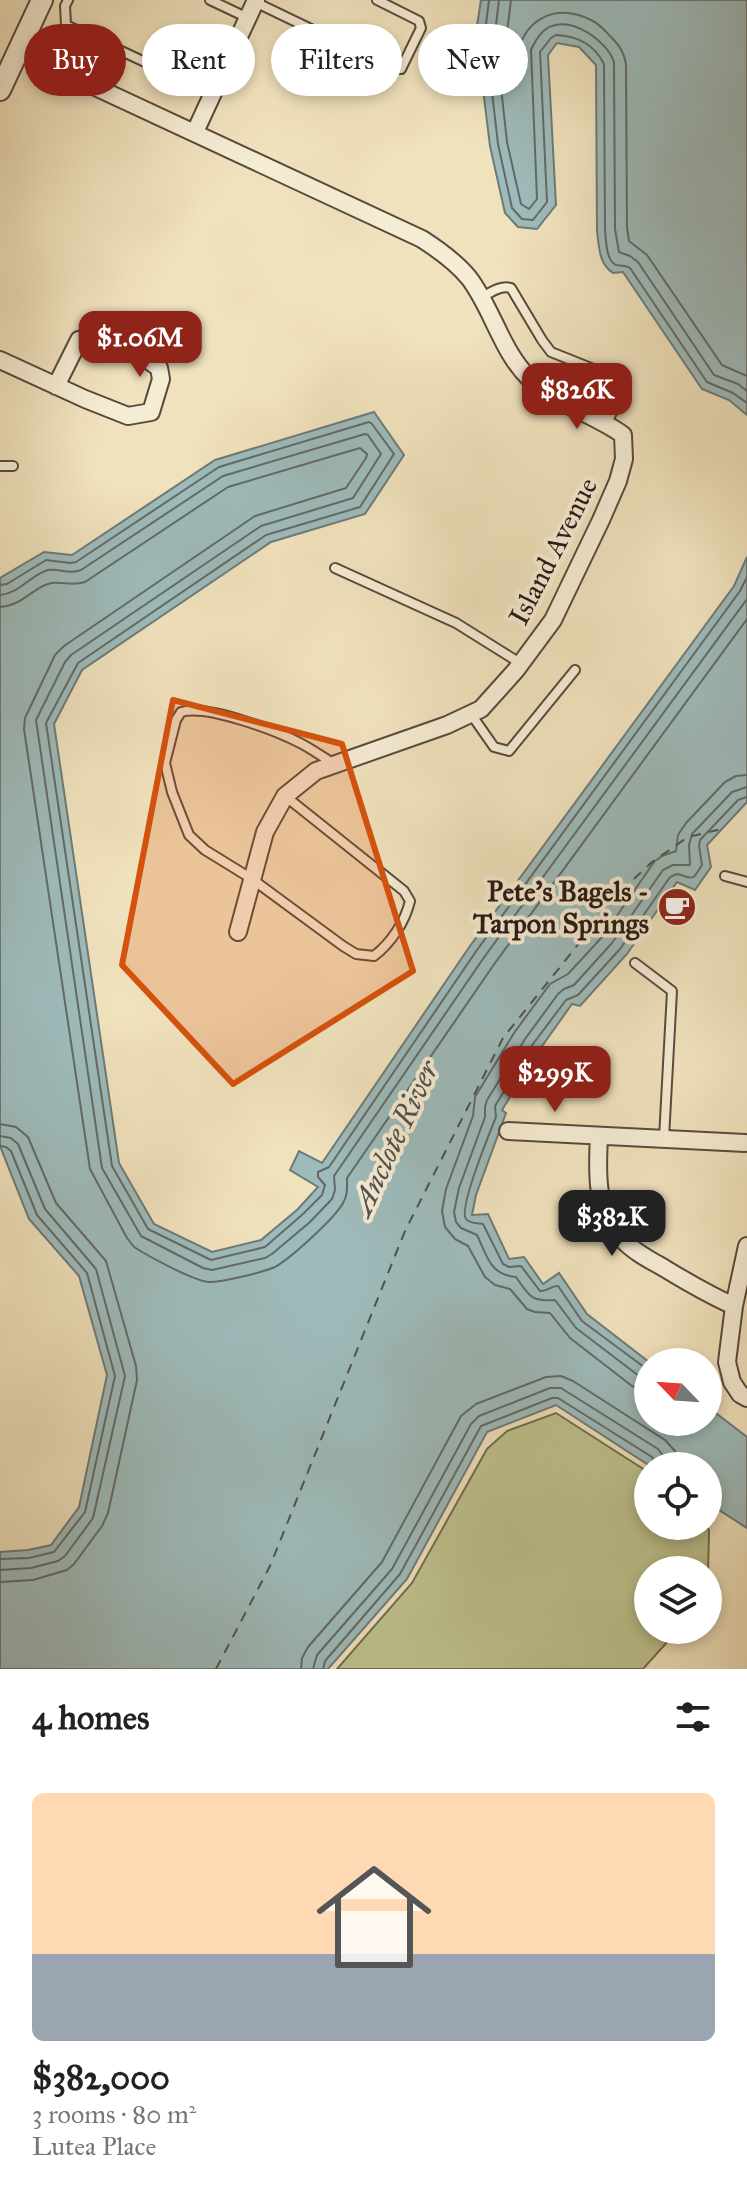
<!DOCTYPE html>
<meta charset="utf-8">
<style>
:root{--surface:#fff;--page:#f2f2f2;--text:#222;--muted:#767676;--accent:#8f2418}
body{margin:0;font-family:"IM FELL Great Primer",serif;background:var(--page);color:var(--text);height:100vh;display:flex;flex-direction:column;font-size:30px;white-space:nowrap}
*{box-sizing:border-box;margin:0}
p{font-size:26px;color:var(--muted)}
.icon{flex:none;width:44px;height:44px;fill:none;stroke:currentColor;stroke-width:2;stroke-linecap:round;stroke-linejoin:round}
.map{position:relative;height:1669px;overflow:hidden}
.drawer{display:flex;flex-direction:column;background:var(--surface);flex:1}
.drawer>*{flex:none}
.banner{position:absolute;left:24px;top:24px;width:700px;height:72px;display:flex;gap:16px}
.needle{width:52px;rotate:295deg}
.tools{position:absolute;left:634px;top:1348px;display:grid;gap:16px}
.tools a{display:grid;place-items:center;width:88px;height:88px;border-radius:50%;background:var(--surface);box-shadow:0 4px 12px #0003;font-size:40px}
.price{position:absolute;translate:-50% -68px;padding:0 18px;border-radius:16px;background:var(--accent);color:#fff;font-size:26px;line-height:52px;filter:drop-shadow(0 2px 4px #0008)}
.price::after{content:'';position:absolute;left:50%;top:48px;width:24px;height:18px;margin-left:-12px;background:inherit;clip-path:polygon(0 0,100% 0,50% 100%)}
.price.on{background:#222;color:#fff}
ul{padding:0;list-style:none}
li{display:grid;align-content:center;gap:16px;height:424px;padding:0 32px}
li span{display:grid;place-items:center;height:248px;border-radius:12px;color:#555}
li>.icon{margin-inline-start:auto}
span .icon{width:144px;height:144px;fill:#fffc;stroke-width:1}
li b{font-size:34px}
h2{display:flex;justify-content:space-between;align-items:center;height:96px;padding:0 32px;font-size:34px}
.chip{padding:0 28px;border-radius:36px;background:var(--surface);box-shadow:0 4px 12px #0003;font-size:28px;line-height:72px}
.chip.on{background:var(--accent);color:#fff}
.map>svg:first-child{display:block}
.green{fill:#bec28e;stroke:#726d50;stroke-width:2}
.water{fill:#9ebbbb;stroke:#6e7a78;stroke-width:2}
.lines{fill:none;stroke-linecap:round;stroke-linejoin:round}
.shore{stroke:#626a67;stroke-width:2}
.ferry{stroke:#51514e;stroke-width:2;stroke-dasharray:10 8;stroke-linecap:butt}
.service-casing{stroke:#594a3e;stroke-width:12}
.minor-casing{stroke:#594a3e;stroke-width:20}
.tertiary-casing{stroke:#594a3e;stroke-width:24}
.service{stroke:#f5ecd4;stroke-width:8}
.minor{stroke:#f5ecd4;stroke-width:16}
.tertiary{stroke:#f5ecd4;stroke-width:20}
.marked{fill:#d5520d;fill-opacity:0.2;stroke:#d5520d;stroke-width:6;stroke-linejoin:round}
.labels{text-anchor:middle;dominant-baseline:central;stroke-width:8;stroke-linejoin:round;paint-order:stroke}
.street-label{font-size:28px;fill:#271813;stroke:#f5ecd4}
.poi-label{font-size:28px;font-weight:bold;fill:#271813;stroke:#f5ecd4;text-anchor:end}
.water-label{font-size:30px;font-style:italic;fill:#51514e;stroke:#f5ecd4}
</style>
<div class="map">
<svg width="747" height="1669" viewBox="0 0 747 1669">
<rect width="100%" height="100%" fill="#f0e2bd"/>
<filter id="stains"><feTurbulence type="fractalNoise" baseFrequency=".0025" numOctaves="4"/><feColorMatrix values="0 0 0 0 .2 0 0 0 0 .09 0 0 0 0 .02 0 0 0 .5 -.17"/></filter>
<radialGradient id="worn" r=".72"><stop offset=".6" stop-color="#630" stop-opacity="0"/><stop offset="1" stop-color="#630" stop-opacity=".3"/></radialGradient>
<path class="green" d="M556,1413L648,1472V1526H707L709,1531L708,1576V1570H648V1630H678L643,1669H337L412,1583L487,1449L507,1431Z"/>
<path class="water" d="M481,0H747V415L729,400L702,389L623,272L613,273C599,264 599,247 597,231L596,65L579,47L557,43L548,55L556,205L537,229L518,227L505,213L490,146L476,32Z
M374,412L404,455L365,514L271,542L82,670L54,724L119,1163L154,1224L212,1252L261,1240L298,1209L318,1187L290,1170L299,1151L322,1163L470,946L734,586L747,557V802L707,845L711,867L695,890L677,882L627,954L580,1006L572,1004L540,1049L502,1110L506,1113L476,1195L472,1215L488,1214L509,1259L524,1257L543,1284L559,1273L587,1314L649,1362L648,1422H708V1407L747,1437V1528L708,1503V1466H650L556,1405L487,1432L407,1579L328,1669H0V1552L28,1550L51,1545L79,1507L107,1375L79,1276L29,1219L0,1146V578L44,552L72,555L215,460Z"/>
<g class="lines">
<path class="shore" d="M489,0L485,32L498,144L512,208L522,219L533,220L547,202L540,52L551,38L556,35C578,36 594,44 604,64L605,230C606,239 606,261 616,265C621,266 625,265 630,268L707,382L733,393L747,403
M499,0L495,33L507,142L521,204L529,209L537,199L531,50C535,41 542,29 552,26C574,18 607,41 614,62L615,229L619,252L630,256L638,262L714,375L738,384L747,391
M511,0L507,32L510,59L512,62L517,61C521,20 554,2 591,20C599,23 605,31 611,37C619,45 624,52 626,64L627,228L629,241L647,255L722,365L747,376
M0,585L7,584L46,560L70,563L76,562L219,467L369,422L372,424L394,454L360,507L266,535L78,663L46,723L112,1166L148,1229L211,1260L265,1247L303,1214L322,1195L325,1185L318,1177V1172L329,1167L477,950L740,591L747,577
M0,595C20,593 32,574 48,570C59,568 69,575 81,570L223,476L365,434L368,435L381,454L353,498L261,526L71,655L65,662L36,720L102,1168L141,1236L203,1268L212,1270L265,1258L272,1254L310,1222L332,1199L335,1190L334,1176L485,956L747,599
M0,607C23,606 35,585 52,583C64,582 73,586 85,582L228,487L360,448L367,454L366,458L346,488L255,516L64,646L55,655L25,718L24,729L90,1169L127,1238L134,1247C148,1256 192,1280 208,1282C219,1283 264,1272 275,1267C291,1258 335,1218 343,1203C348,1195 347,1187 347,1178L495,963L747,619
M0,1124L16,1127L28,1137L56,1203L106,1261L136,1366L137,1380L108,1513L102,1526L74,1564L67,1570L33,1580L0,1582
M0,1136L11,1138L18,1144L45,1209L96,1269L125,1376L93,1518L65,1556L58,1561L31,1568L0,1570
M0,1146L6,1147L11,1151L37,1215L87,1273L115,1376L85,1512L54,1552L29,1558L0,1559
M648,1370L582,1321L558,1286C552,1285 547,1292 540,1291L521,1266L509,1267L503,1264L483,1224C478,1223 470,1224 466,1219C458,1209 490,1132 496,1117L495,1106L533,1044L566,1000L578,995L620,949L670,877L677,874C694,878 691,883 702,865L699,846L700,840L738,800L747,797
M648,1380L639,1376L576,1328L555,1300C531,1302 529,1296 516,1277C490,1275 487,1256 477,1235L461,1228L456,1222L454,1212L459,1188L485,1117V1107L487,1100L525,1039L558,994L564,989L574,985L612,943L663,870L673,865H690L689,845L692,834L732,792L747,787
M648,1392L632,1386L570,1338L550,1313L535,1312L527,1309L510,1289L495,1285L485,1277L468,1246L455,1239L445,1227L442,1211L446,1189L473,1116L475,1097L514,1033L550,984L568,974L603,936L654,862L662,856L676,851L678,835L686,823L725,782L736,776L747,775
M301,1669L302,1658L308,1647L382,1562L461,1416L476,1404L546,1377L561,1376L573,1381L665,1440L675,1451L678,1466
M313,1669L317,1655L392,1569L471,1424L479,1416L550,1388H561L658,1449L664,1457L666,1466
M323,1669L325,1661L400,1574L481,1426L552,1398H558L652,1457L656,1466"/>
<path class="ferry" d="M216,1669L270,1566L405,1231L503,1038L621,891L652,862L688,837L722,829"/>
<g class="service-casing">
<path id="service" d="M68,0L65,6L66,25L213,94
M210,0L248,18
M255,2L394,69H401L421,28L419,21L377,0
M480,298C490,293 500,285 511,288L542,340L551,352L616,378L622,384V392L607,423
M0,466H13
M335,568L456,623L520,663
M471,714L494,747L509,751L575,670
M285,796L404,891L410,901C405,922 391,943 374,956L356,954L343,946L252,879L205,850L189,835L172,792L165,763L176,720L181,712C207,704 277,731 302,744C313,750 323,757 334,764
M725,876L747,882
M635,963L672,991L664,1138"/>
</g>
<g class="minor-casing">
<path id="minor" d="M18,51L422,239C439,250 456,262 469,278C492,308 502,352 529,378C555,405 593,413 623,435L624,459L618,481L601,520L553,620L516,670L481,709L447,725L316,771L285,796L265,832L238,932
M195,132L256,0
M0,360L85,399L128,416L151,412L161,379L159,368C132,348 114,335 79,340L56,386
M508,1131L745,1143
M599,1136C597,1173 595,1211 623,1240C634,1252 650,1260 664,1268C687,1282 709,1295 734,1306
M747,1246L734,1306L727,1362L732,1382L740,1394L747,1398"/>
</g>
<g class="tertiary-casing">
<path id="tertiary" d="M0,90L42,0"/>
</g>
<use href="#service" class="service"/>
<use href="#minor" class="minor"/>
<use href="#tertiary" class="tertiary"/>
</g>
<path class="marked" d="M173,700L342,744L413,971L233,1084L122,965Z"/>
<defs>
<g id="cafe-disc" transform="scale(2)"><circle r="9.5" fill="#8f2418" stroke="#f5ecd4"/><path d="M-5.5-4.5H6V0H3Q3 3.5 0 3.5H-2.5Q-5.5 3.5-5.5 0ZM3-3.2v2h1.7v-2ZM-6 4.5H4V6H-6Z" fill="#fff"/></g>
</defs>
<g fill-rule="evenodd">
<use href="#cafe-disc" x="677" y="907"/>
</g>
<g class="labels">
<g class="street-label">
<text transform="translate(553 551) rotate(-63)">Island Avenue</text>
</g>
<g class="poi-label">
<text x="649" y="891">Pete's Bagels -<tspan x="649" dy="32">Tarpon Springs</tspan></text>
</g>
<g class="water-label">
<text transform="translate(395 1138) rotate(-65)">Anclote River</text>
</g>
</g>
<rect width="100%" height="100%" filter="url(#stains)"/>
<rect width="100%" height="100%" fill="url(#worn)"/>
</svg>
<div class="tools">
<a><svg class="needle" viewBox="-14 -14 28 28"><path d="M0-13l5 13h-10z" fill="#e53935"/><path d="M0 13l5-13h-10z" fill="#767676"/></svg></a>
<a><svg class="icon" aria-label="locate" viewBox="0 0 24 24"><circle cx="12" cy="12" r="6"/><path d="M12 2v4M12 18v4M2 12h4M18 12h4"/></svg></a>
<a><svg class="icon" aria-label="layers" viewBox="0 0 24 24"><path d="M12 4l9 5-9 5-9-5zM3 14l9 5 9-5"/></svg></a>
</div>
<b class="price" style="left:140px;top:379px">$1.06M</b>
<b class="price" style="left:577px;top:431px">$826K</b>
<b class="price" style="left:555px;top:1114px">$299K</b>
<b class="price on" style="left:612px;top:1258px">$382K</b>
<div class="banner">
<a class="chip on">Buy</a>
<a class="chip">Rent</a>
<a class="chip">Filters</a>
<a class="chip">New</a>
</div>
</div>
<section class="drawer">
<h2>4 homes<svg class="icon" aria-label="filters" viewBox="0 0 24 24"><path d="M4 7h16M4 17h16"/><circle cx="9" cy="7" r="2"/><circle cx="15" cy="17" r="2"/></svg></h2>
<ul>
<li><span style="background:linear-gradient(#ffd9b3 65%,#9aa5b1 0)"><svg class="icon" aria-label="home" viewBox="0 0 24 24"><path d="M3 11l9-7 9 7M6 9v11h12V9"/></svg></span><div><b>$382,000</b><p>3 rooms · 80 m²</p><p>Lutea Place</p></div></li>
</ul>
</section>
